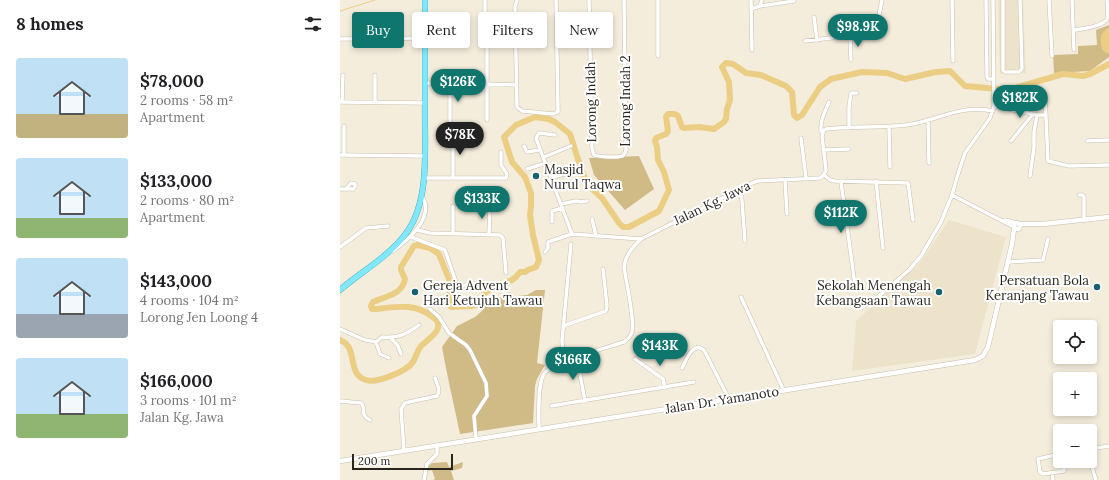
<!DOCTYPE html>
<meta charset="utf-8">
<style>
:root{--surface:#fff;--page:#f6f6f6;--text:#202124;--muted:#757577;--accent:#0f766e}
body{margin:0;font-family:Lora,serif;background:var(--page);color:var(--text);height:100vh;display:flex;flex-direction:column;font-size:15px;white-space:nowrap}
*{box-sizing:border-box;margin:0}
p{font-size:13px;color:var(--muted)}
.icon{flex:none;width:22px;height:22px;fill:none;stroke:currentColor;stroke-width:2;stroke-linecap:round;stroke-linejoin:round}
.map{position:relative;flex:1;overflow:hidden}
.panel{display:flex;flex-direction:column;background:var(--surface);width:340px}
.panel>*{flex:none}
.top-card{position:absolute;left:12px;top:12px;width:380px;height:36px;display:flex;gap:8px}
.tools{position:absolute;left:713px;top:320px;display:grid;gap:8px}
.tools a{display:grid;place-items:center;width:44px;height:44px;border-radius:4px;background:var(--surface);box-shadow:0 2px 6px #0003;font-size:20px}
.scale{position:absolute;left:12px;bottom:10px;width:101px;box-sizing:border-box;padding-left:4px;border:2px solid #27251e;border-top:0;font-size:11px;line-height:14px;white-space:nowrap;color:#27251e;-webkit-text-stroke:3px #fff;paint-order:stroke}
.price{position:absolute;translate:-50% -34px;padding:0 9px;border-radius:14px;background:var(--accent);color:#fff;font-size:13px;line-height:26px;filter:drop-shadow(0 1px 2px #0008)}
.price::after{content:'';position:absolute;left:50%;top:24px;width:12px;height:9px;margin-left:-6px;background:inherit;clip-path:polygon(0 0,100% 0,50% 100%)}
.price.on{background:#222;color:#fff}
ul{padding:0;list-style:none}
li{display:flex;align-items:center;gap:12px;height:100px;padding:0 16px}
li span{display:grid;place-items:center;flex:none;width:112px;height:80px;border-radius:4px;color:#555}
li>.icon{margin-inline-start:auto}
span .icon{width:48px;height:48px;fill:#fffc;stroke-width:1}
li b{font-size:17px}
h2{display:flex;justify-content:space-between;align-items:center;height:48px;padding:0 16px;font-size:17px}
.chip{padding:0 14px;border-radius:4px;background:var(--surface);box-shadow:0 2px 6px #0003;font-size:14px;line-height:36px}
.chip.on{background:var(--accent);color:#fff}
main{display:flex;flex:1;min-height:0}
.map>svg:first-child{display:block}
.built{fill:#ede3cb}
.green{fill:#d0bb87}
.water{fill:#ebce84}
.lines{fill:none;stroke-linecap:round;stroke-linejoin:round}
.stream{stroke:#ebce84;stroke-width:1}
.river{stroke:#ebce84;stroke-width:6}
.minor-casing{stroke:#c5bfaf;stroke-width:4.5}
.tertiary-casing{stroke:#c5bfaf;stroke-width:5.5}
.primary-casing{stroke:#2b99ac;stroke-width:6}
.minor{stroke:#fff;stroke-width:3.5}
.tertiary{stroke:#fff;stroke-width:4.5}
.primary{stroke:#81e7fb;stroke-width:5.5}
.poi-dot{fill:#196170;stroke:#fff;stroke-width:1.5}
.labels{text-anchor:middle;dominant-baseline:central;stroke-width:4;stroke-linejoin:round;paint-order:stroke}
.street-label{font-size:13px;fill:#27251e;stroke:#fff}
.poi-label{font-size:13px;fill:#27251e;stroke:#fff;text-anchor:start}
</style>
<main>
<section class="panel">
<h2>8 homes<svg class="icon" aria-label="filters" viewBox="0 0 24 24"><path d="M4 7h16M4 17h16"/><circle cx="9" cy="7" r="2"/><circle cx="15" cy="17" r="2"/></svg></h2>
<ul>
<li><span style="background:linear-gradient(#bfe0f5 70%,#c2b280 0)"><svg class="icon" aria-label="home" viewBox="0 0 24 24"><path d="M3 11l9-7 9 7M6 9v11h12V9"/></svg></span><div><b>$78,000</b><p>2 rooms · 58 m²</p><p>Apartment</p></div></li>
<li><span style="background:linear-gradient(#bfe0f5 75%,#8fb573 0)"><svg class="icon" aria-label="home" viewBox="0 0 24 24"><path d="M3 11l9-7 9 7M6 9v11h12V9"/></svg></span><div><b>$133,000</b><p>2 rooms · 80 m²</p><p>Apartment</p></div></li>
<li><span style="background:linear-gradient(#bfe0f5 70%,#9aa5b1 0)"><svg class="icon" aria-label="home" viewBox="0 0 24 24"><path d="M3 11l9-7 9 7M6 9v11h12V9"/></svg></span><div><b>$143,000</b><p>4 rooms · 104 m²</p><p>Lorong Jen Loong 4</p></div></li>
<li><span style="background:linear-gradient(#bfe0f5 70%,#8fb573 0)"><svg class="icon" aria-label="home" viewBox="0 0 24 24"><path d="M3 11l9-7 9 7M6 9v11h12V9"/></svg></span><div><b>$166,000</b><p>3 rooms · 101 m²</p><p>Jalan Kg. Jawa</p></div></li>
</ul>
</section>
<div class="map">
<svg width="769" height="480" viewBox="0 0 769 480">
<rect width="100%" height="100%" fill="#f4eddc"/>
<path class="built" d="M658,0H683L686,73L660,74Z
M609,220L666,237L635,354L512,371L516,321L579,264Z"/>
<path class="green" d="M769,25V57L750,71L714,73L713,55L738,54V46L757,45L756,30Z
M299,156L314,189L285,210L254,175L249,158Z
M196,290H205L197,363L205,365L197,379L195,386L193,423L120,434C114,405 107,376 102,347L117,326L135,317L142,311L147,299L187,295Z
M107,462L109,467L123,462L122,468L111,471L114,480H93L95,479L92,470L88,471V467L92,463Z"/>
<path class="water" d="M769,28V53H766L762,49C760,40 759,32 769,28Z"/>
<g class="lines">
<path class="stream" d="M0,11L35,0"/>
<path class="river" d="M0,340C19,347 6,374 26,380C36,384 67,371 73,362C76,357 77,351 81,346C86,341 96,335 98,328C99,322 96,319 91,316C75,303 56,307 36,309H32L31,306L33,302C46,296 62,295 65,279L61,270V267L74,246L78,245L90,248L99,254L110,282V306L111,307L132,306L139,304L144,294L150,289L172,280L176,277L180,272H185L188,270L196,267L199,260L193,235L190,215L191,206V193L185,177L172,162L164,137L176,125L195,117L209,119L215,122L230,134L242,172L249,186L262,198L279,223L283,227H289L319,211L329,190L324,172L318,160L317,147L315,141L316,138L326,134L328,131L326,117L328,114H335L338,116L342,127L344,128L359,127L374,129L384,122L386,119L387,109L390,100L389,82L382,67L386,63L393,64L406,73L421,75L446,86L452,92L454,115L457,118L462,115L480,87L491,79L522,72L547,73L565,79L596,72L610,71L625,86L668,90L723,74L743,76L750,74L769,64"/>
<g class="minor-casing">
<path id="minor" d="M145,0V26L147,37V120
M177,0L175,7L177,107L182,111L213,114L218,112V109L216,0
M249,0L252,149L254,155C259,157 277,158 282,156C285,155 285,153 286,150L284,0
M318,0V56
M411,0L412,50
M612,0L613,61
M646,0L647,77L648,79H654
M663,0V70L665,72H679L682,69L680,0
M709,0L712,56
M732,0L734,50
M420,6L454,1
M411,9L420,6L422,0
M474,17L477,40
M734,30C741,29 763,27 767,19C769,14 767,5 767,0
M510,37L511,60
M0,39L85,38
M465,41L533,33L536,30L542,0
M85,83L176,85
M705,95L708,161L729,166L769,165
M0,102L85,103
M2,102L3,75
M35,102V75
M654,106L697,115H706
M664,107C670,94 678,98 690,98
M588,120L589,163
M110,121V84
M549,127L550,167
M509,128V107L511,93H517
M483,133L481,131C480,120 485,112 489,102
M215,135L199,133L196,138L197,141L232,234
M461,138L466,178
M671,141L693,114
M747,141L769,140
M184,146L187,152L200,150
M483,150L509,149
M0,155L84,156
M4,155V126
M204,157L231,146
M187,169L206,163
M484,175L490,180L494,181L568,183L573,220
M690,176L694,147V132L697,115
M212,177L233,172
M84,178H166L167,174L161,165V152
M113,178V134
M445,180L447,214
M536,181L543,248
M501,182L515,285
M401,188L405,241
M0,189H13L15,187V184L11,183L6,189
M612,195L674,227
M739,195H743L744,197V220
M221,204L236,201L241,202L247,201
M252,219L256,236
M665,220L676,223
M212,222V211L223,208
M77,230L90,233L160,235L163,238L166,273
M113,234V206
M149,234L150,207
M71,237L105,250L117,285L121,286L140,283
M0,247L26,228L48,226
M53,251C68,240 95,217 82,196
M205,252L208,248V242L232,234L301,239
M668,262L703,260L708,239
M401,297L444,391
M509,299L521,308L539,296L569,270L581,256L601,222L612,195L618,174L625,153L650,118L654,106L653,0
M90,309L99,317L109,333L126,345L130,350L146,383L147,396L134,416L136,439
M223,326L266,311L267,306L263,269
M0,329L25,340L36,342L42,337C59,338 65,335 79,325
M51,338L58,346L61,354
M36,342L40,354L49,358
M237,358L245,401
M295,359L323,379L325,388
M223,362L222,341L231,244
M342,368C346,360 353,341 364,350L389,399
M0,401L21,403C27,409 19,415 30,420
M211,406L354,382
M199,429C199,416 197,385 204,374C210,363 269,347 284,342C287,339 291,337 292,332C295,319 286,282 284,267C285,255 293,247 301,239L412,183L418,181L480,178L484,175L486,170L482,136L484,130L486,129C513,126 540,128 566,125C598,121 619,104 653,111
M750,449L769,446
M64,450L61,409L65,403L69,402L97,396C101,390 97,384 95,378
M720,454L698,459L700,472L703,474L724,471V461
M750,461L756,480
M712,473L713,480
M84,480L87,464L97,454V445"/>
</g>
<g class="tertiary-casing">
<path id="tertiary" d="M674 226a3 3 0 1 1 6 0a3 3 0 1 1-6 0Z
M679,224H703L769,217
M0,461L635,360L643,356L648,347L672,244L674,229"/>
</g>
<g class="primary-casing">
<path id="primary" d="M0,290C22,271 50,256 67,232C91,199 84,142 85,104C85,69 85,35 85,0"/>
</g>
<use href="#minor" class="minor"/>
<use href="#tertiary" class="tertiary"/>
<use href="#primary" class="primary"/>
</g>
<g class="poi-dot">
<circle cx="196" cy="176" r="4"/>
<circle cx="757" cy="287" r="4"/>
<circle cx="75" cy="292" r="4"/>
<circle cx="599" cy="292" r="4"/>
</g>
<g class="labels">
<g class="street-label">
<text transform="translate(285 101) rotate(-90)">Lorong Indah 2</text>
<text transform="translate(251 102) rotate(-91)">Lorong Indah</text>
<text transform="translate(372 203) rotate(-26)">Jalan Kg. Jawa</text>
<text transform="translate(382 400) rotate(-9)">Jalan Dr. Yamanoto</text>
</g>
<g class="poi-label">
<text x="204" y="169">Masjid<tspan x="204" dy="15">Nurul Taqwa</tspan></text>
<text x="749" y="280" text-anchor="end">Persatuan Bola<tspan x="749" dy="15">Keranjang Tawau</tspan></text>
<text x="83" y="285">Gereja Advent<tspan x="83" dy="15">Hari Ketujuh Tawau</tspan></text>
<text x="591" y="285" text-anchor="end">Sekolah Menengah<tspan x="591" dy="15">Kebangsaan Tawau</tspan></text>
</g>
</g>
</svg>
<div class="tools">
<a><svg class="icon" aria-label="locate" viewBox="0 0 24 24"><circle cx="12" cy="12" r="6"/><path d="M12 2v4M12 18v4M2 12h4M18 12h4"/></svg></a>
<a>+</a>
<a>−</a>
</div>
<div class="scale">200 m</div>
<b class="price" style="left:518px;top:48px">$98.9K</b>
<b class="price" style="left:118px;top:103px">$126K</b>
<b class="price" style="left:680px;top:119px">$182K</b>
<b class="price on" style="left:120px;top:156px">$78K</b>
<b class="price" style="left:142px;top:220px">$133K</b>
<b class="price" style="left:501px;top:234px">$112K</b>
<b class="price" style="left:320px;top:367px">$143K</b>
<b class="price" style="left:233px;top:381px">$166K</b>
<div class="top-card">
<a class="chip on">Buy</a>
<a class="chip">Rent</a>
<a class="chip">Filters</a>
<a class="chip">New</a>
</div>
</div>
</main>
